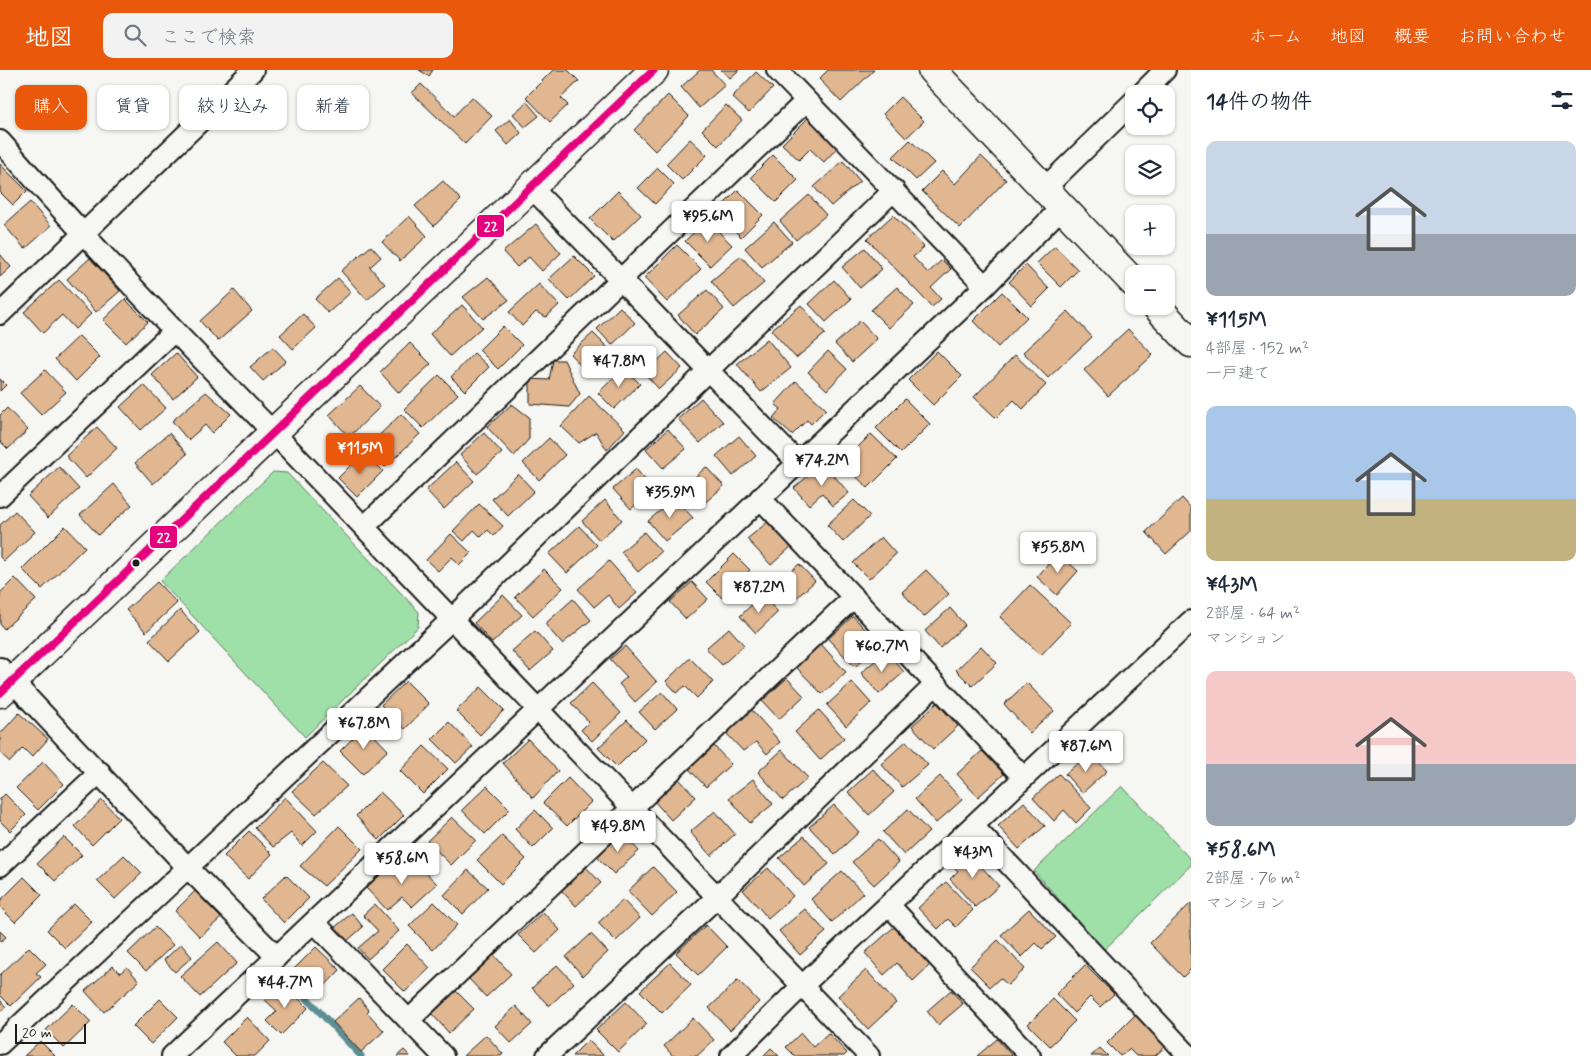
<!DOCTYPE html>
<html lang="ja">
<meta charset="utf-8">
<style>
:root{--surface:#fff;--page:#f2f2f3;--text:#1f2937;--muted:#747a83;--accent:#ea580c}
body{margin:0;font-family:Mynerve,"Klee One",sans-serif;background:var(--page);color:var(--text);height:100vh;display:flex;flex-direction:column;font-size:19px;white-space:nowrap}
*{box-sizing:border-box;margin:0}
p{font-size:16px;color:var(--muted)}
.icon{flex:none;width:28px;height:28px;fill:none;stroke:currentColor;stroke-width:2;stroke-linecap:round;stroke-linejoin:round}
.map{position:relative;flex:1;overflow:hidden}
.details{display:flex;flex-direction:column;background:var(--surface);width:400px}
.details>*{flex:none}
.hud{position:absolute;left:15px;top:15px;width:475px;height:45px;display:flex;gap:10px}
.fabs{position:absolute;left:1125px;top:15px;display:grid;gap:10px}
.fabs a{display:grid;place-items:center;width:50px;height:50px;border-radius:10px;background:var(--surface);box-shadow:0 1px 4px #0004;font-size:25px}
.scale{position:absolute;left:15px;bottom:12px;width:71px;box-sizing:border-box;padding-left:5px;border:2px solid #1c1c1c;border-top:0;font-size:14px;line-height:18px;white-space:nowrap;color:#1c1c1c;-webkit-text-stroke:4px #f6f6f2;paint-order:stroke}
.price{position:absolute;translate:-50% -42px;padding:0 11px;border-radius:5px;background:#fff;color:#222;font-size:16px;line-height:32px;filter:drop-shadow(0 1px 2px #0008)}
.price::after{content:'';position:absolute;left:50%;top:30px;width:15px;height:11px;margin-left:-8px;background:inherit;clip-path:polygon(0 0,100% 0,50% 100%)}
.price.selected{background:var(--accent);color:#fff}
ul{padding:0;list-style:none}
li{display:grid;align-content:center;gap:10px;height:265px;padding:0 15px}
li span{display:grid;place-items:center;height:155px;border-radius:10px;color:#555}
li>.icon{margin-inline-start:auto}
span .icon{width:90px;height:90px;fill:#fffc;stroke-width:1}
li b{font-size:21px}
h2{display:flex;justify-content:space-between;align-items:center;height:60px;padding:0 15px;font-size:21px}
.chip{padding:0 18px;border-radius:10px;background:var(--surface);box-shadow:0 1px 4px #0004;font-size:18px;line-height:45px}
.chip.selected{background:var(--accent);color:#fff}
header{display:flex;align-items:center;gap:30px;box-sizing:border-box;height:70px;padding:0 25px;background:var(--accent);color:#fff}
header strong{font-size:24px}
nav{display:flex;gap:28px;margin-inline-start:auto;font-size:18px}
.search{width:350px;height:45px;background:var(--page);display:flex;align-items:center;gap:12px;box-sizing:border-box;padding:0 18px;border-radius:10px;color:var(--muted);font-size:19px}
main{display:flex;flex:1;min-height:0}
.map>svg:first-child{display:block}
.green{fill:#9fdfa8;stroke:#5e7e62}
.lines{fill:none;stroke-linecap:round;stroke-linejoin:round}
.stream{stroke:#5d8e94;stroke-width:7}
.building{fill:#e0b791;stroke:#1c1c1c}
.street-casing{stroke:#1c1c1c;stroke-width:24}
.secondary-casing{stroke:#1c1c1c;stroke-width:31}
.street{stroke:#f6f6f2;stroke-width:20}
.secondary{stroke:#f6f6f2;stroke-width:28}
.bus-1-casing{stroke:#f6f6f2;stroke-width:11}
.bus-1{stroke:#e5007d;stroke-width:8}
.bus-dot{fill:#1c1c1c;stroke:#f6f6f2;stroke-width:2}
.line-badge{stroke:#f6f6f2;stroke-width:2}
.badge-label{font-size:14px;text-anchor:middle;font-weight:bold;fill:#fff}
</style>
<header>
<strong>地図</strong>
<div class="search"><svg class="icon" aria-label="search" viewBox="0 0 24 24"><circle cx="10" cy="10" r="6"/><path d="M15 15l6 6"/></svg>ここで検索</div>
<nav><a>ホーム</a><a>地図</a><a>概要</a><a>お問い合わせ</a></nav>
</header>
<main>
<div class="map">
<svg width="1191" height="986" viewBox="0 0 1191 986">
<rect width="100%" height="100%" fill="#f6f6f2"/>
<filter id="ink" filterUnits="userSpaceOnUse"><feTurbulence type="fractalNoise" baseFrequency=".02" numOctaves="2"/><feDisplacementMap in="SourceGraphic" scale="10" xChannelSelector="R" yChannelSelector="G"/><feConvolveMatrix kernelMatrix="1 2 1 2 8 2 1 2 1" color-interpolation-filters="sRGB"/></filter>
<g filter="url(#ink)">
<path class="green" d="M273,402L287,403L419,542L418,557L305,667L160,511Z
M1122,716L1191,790V795L1104,880L1034,801Z"/>
<g class="lines">
<path class="stream" d="M286,906L361,986"/>
</g>
<path class="building" d="M419,0H433L429,6Z
M553,0H568L579,11L561,28L568,35L550,52L526,27Z
M700,0H711L725,15L699,38L681,17Z
M721,0H739L730,8Z
M828,0H874L841,32L819,9Z
M756,2L773,18L749,43L732,27Z
M421,14L454,46L472,27L492,46L465,74L412,23Z
M668,25L689,46L655,81L634,60Z
M900,27L924,51L906,68L883,44Z
M527,32L539,46L525,57L513,44Z
M726,35L742,50L718,76L702,60Z
M808,48L838,77L824,92L810,79L799,90L782,74Z
M510,49L521,63L508,75L496,61Z
M690,69L707,85L682,110L666,94Z
M910,70L934,93L916,110L893,87Z
M773,85L798,110L776,132L751,107Z
M981,86L1006,110L960,158L922,121L942,101L955,114Z
M843,91L860,111L831,136L814,117Z
M0,94L27,121L13,135L0,122Z
M658,98L674,114L655,134L638,118Z
M443,111L461,130L434,156L415,136Z
M738,120L763,145L741,167L716,142Z
M618,121L641,145L613,172L590,149Z
M809,125L826,145L796,170L780,151Z
M30,132L51,156L25,179L4,155Z
M893,145L924,177L913,187L928,203L942,190L951,199L931,218L941,229L932,237L867,169Z
M409,146L427,166L400,191L382,172Z
M707,150L732,175L710,196L685,171Z
M774,152L792,172L762,197L745,178Z
M536,154L561,183L542,201L529,187L517,197L503,182Z
M677,175L701,199L667,232L644,208Z
M371,176L381,187L370,197L385,214L367,230L341,201Z
M1055,176L1078,200L1061,217L1037,193Z
M865,178L882,199L860,218L842,197Z
M0,184L11,197L0,207Z
M574,186L594,206L569,230L549,209Z
M741,186L764,213L734,238L711,211Z
M90,188L120,221L96,242L67,209Z
M1026,195L1049,219L1032,236L1009,212Z
M488,207L509,230L483,249L463,227Z
M338,208L351,222L328,243L315,229Z
M59,210L91,244L75,259L62,245L43,263L24,242Z
M834,210L851,229L826,252L809,234Z
M539,214L559,235L546,247L536,242L522,256L509,242Z
M897,217L914,235L889,258L871,240Z
M234,220L252,241L218,271L200,251Z
M707,220L724,239L695,265L678,245Z
M1002,222L1027,247L998,277L973,251Z
M125,229L148,252L126,273L103,250Z
M462,235L482,257L450,286L430,264Z
M801,235L825,264L796,288L771,260Z
M620,237L635,253L612,275L597,259Z
M1068,241L1092,267L1048,308L1023,282Z
M303,244L316,258L293,279L280,265Z
M860,251L877,269L852,292L835,274Z
M503,256L522,275L498,299L479,280Z
M1128,259L1153,285L1108,326L1084,300Z
M593,263L608,278L585,300L570,284Z
M79,266L100,287L76,311L55,289Z
M767,269L791,298L761,322L737,294Z
M410,273L431,294L399,323L380,302Z
M273,277L286,291L263,311L250,297Z
M828,281L847,299L827,320L808,302Z
M937,281L962,306L933,335L908,310Z
M667,282L682,298L659,319L644,303Z
M176,283L197,307L173,329L152,305Z
M474,283L489,297L465,321L451,307Z
M1015,285L1046,315L1023,339L1014,330L996,348L974,327Z
M553,290H564L580,324L569,337L530,334V309L549,310Z
M624,298L640,314L614,339L598,323Z
M45,300L66,322L41,345L20,323Z
M439,305L458,324L423,358L404,339Z
M0,309L6,315L0,321Z
M796,311L826,339L811,354L807,350L792,365L773,348L781,339L775,334Z
M144,315L166,338L141,360L120,337Z
M360,316L380,337L349,367L329,345Z
M206,322L231,344L212,363L205,355L188,370L172,351Z
M589,326L625,360L607,380L596,362L579,373L561,356Z
M701,328L723,352L700,373L678,349Z
M905,329L930,354L901,383L876,358Z
M512,334L529,347V369L514,386L487,357Z
M7,338L28,360L8,379L0,371V345Z
M401,344L420,364L385,397L366,378Z
M97,357L117,378L86,408L66,386Z
M668,359L686,379L663,398L646,379Z
M169,363L187,384L153,414L135,393Z
M484,363L502,383L477,404L460,385Z
M871,364L897,389L868,418L842,393Z
M739,366L756,386L733,406L716,386Z
M549,368L565,385L539,410L523,393Z
M364,382L383,401L357,427L338,408Z
M456,392L474,411L444,439L426,420Z
M823,393L849,423L833,436L822,423L809,435L794,418Z
M59,397L79,419L48,448L28,426Z
M706,397L724,416L701,436L684,417Z
M636,399L653,419L631,439L613,419Z
M518,404L534,421L508,446L492,429Z
M114,414L132,435L98,465L80,445Z
M675,428L693,448L665,471L648,451Z
M1182,428L1191,438V461L1166,484L1146,462Z
M605,430L622,450L599,470L582,451Z
M854,430L870,446L843,472L827,455Z
M479,434L503,456L494,466L488,460L481,467L474,460L464,471L453,461Z
M15,441L35,462L4,491L0,487V455Z
M769,451L792,476L771,495L747,469Z
M65,456L85,477L42,519L22,499Z
M579,456L597,475L567,503L549,484Z
M644,462L661,482L638,502L621,482Z
M451,464L471,483L459,495L452,487L438,501L426,490Z
M881,467L896,484L869,509L853,493Z
M1058,483L1078,501L1057,525L1037,507Z
M734,484L750,500L722,528L706,512Z
M609,491L637,523L619,539L608,525L594,537L578,519Z
M799,494L815,511L793,531L777,514Z
M544,499L563,518L533,546L515,527Z
M926,500L949,524L924,547L902,522Z
M15,508L36,530L4,559L0,554V523Z
M157,512L177,533L146,562L126,540Z
M692,512L708,529L686,549L670,532Z
M1030,515L1071,553L1041,585L1000,547Z
M503,525L522,545L492,573L474,553Z
M762,525L778,542L756,563L740,546Z
M573,529L591,550L562,574L545,554Z
M950,538L965,555L940,578L925,561Z
M180,540L200,562L169,591L149,570Z
M853,546L879,575L855,597L828,569Z
M729,558L744,575L722,595L706,578Z
M535,561L553,581L530,601L512,581Z
M820,573L846,602L822,624L795,596Z
M625,576L657,612L635,632L619,614L627,607L610,589Z
M981,576L997,593L972,616L956,600Z
M886,581L904,602L879,624L861,603Z
M690,588L713,612L697,628L685,616L677,623L666,611Z
M787,608L804,626L779,649L762,631Z
M406,611L429,634L405,659L381,635Z
M852,612L871,633L846,656L827,635Z
M592,613L621,643L592,671L581,660L589,652L571,633Z
M1027,613L1054,641L1030,663L1004,634Z
M481,617L504,640L480,665L456,641Z
M662,622L677,639L655,659L639,642Z
M937,633L958,656L933,679L912,656Z
M751,639L780,672L767,684L756,672L743,681L726,663Z
M819,640L844,668L820,690L795,662Z
M19,643L48,669L32,687L23,678L10,692L0,683V664Z
M627,650L645,669L617,697L598,678Z
M449,652L473,677L456,693L432,669Z
M365,656L388,680L363,704L340,681Z
M528,669L558,701L533,728L503,693Z
M906,671L928,695L902,717L881,694Z
M424,676L448,699L423,724L400,701Z
M714,676L731,694L706,717L689,699Z
M782,680L808,708L783,730L758,702Z
M982,681L1004,704L978,727L957,704Z
M1090,683L1107,701L1082,723L1065,704Z
M43,692L64,714L38,740L16,718Z
M323,693L347,716L316,744L292,721Z
M873,699L894,722L869,745L848,722Z
M1059,704L1091,738L1076,753L1064,740L1054,751L1033,728Z
M940,706L962,730L936,753L915,729Z
M568,708L591,732L567,756L543,733Z
M678,708L696,727L671,750L654,731Z
M753,709L773,734L750,753L729,728Z
M487,716L510,739L485,764L462,740Z
M380,722L404,745L379,770L356,746Z
M5,724L26,745L10,761L0,751V729Z
M285,727L317,761L302,776L291,763L273,777L255,758Z
M102,730L119,748L92,775L75,756Z
M1024,732L1045,756L1019,779L998,756Z
M834,735L859,762L835,784L809,757Z
M908,739L929,762L904,785L883,762Z
M535,740L553,758L533,778L515,759Z
M715,741L735,764L711,786L690,762Z
M452,747L476,770L451,795L427,771Z
M339,756L362,779L324,816L300,796Z
M249,761L272,784L248,809L224,786Z
M622,762L639,781L614,804L596,786Z
M502,766L526,789L501,814L477,790Z
M804,766L829,794L804,816L779,788Z
M64,767L82,785L55,811L37,793Z
M878,769L899,792L874,815L852,792Z
M967,781L999,816L975,837L950,809L958,801L951,794Z
M124,785L142,803L115,829L97,811Z
M413,789L437,814L412,837L402,827L387,840L366,818L391,794L399,802Z
M584,795L601,813L576,836L559,818Z
M653,797L677,822L652,846L628,821Z
M768,798L793,826L768,848L743,820Z
M468,800L488,818L463,844L444,825Z
M842,801L863,823L832,852L811,829Z
M286,805L309,828L284,853L261,829Z
M24,807L42,825L15,852L0,837V831Z
M946,812L973,840L956,857L948,849L938,859L918,838Z
M195,821L221,848L200,867L175,841Z
M623,830L640,848L616,871L598,853Z
M434,832L457,855L433,880L409,856Z
M1191,833V899L1183,907L1150,873Z
M74,834L92,852L65,878L47,860Z
M375,834L399,861L368,889L358,878L378,861L363,845Z
M805,839L826,862L800,885L779,861Z
M1029,839L1056,867L1042,879L1036,873L1022,887L1001,865Z
M543,842L560,860L536,883L518,865Z
M352,843L363,857L346,872L334,858Z
M706,855L727,877L698,905L676,883Z
M895,856L930,895L913,911L897,893L884,905L865,883Z
M155,857L173,875L146,901L128,883Z
M0,861L6,867L0,872Z
M591,864L608,882L583,906L566,887Z
M998,870L1025,899L1008,915L1000,908L990,917L970,897Z
M218,872L237,893L200,927L180,906Z
M181,874L192,887L175,902L164,890Z
M407,874L430,898L405,922L382,899Z
M29,877L46,894L36,903L41,907L11,936L0,925V905Z
M316,877L340,900L316,925L292,901Z
M494,885L511,904L486,927L469,909Z
M670,893L691,915L662,943L640,921Z
M557,895L574,913L549,936L532,918Z
M1085,895L1114,924L1100,937L1090,927L1074,943L1056,924Z
M113,896L120,903L127,897L139,911L104,942L85,921Z
M866,900L896,933L868,959L838,926Z
M738,910L759,932L730,960L709,938Z
M283,913L308,938L281,965L267,951L277,941L265,930Z
M951,920L963,934L938,955L927,941Z
M456,921L474,939L449,963L432,944Z
M359,928L369,940L367,942L384,961L361,982L333,952Z
M160,929L178,947L151,974L133,956Z
M1053,929L1075,951L1050,976L1028,954Z
M0,930L6,937L0,942Z
M626,932L647,954L618,982L596,960Z
M73,934L91,952L64,978L46,960Z
M516,936L532,954L511,973L495,956Z
M1136,944L1167,975L1155,986H1136L1129,979L1120,986L1107,973Z
M247,947L270,971L255,986H236L222,972Z
M693,948L714,970L697,986H673L664,976Z
M801,963L813,977L828,963L847,983L844,986H795L786,977Z
M486,965L503,984L501,986H463Z
M997,969L1012,986H977Z
M588,970L604,986H572Z
M40,971L55,986H24Z
M771,978L779,986H763Z
M1100,978L1108,986H1091Z
M404,980L410,986H397Z"/>
<g class="lines">
<g class="street-casing">
<path id="street" d="M777,0L985,216
M1141,24L1165,0
M0,71C88,171 180,268 274,363L869,986
M531,117L798,393
M1044,119L1134,31
M0,244L253,0
M0,426L174,261
M760,428L1024,708
M364,457L806,31
M0,598L188,798L277,887
M973,756L1189,986
M0,796L100,702
M889,835L1030,986
M314,852L443,986
M409,950L854,527
M0,974L452,549L894,120
M172,986L985,216L1062,137
M547,986L716,828L935,615
M731,986L802,916L1191,551"/>
</g>
<g class="secondary-casing">
<path id="secondary" d="M932,0L1134,213
M1156,236L1191,273
M0,623L654,0"/>
</g>
<use href="#street" class="street"/>
<use href="#secondary" class="secondary"/>
<g class="bus-1-casing">
<path id="bus-1" d="M0,623L654,0"/>
</g>
<use href="#bus-1" class="bus-1"/>
</g>
</g>
<circle class="bus-dot" cx="136" cy="493" r="4.5"/>
<g class="line-badge">
<rect x="476" y="144" width="29" height="24" rx="5" fill="#e5007d"/>
<rect x="149" y="455" width="29" height="24" rx="5" fill="#e5007d"/>
</g>
<g class="badge-label">
<text x="491" y="161">22</text>
<text x="164" y="472">22</text>
</g>
</svg>
<div class="fabs">
<a><svg class="icon" aria-label="locate" viewBox="0 0 24 24"><circle cx="12" cy="12" r="6"/><path d="M12 2v4M12 18v4M2 12h4M18 12h4"/></svg></a>
<a><svg class="icon" aria-label="layers" viewBox="0 0 24 24"><path d="M12 4l9 5-9 5-9-5zM3 14l9 5 9-5"/></svg></a>
<a>+</a>
<a>−</a>
</div>
<div class="scale">20 m</div>
<b class="price" style="left:708px;top:173px">¥95.6M</b>
<b class="price" style="left:619px;top:318px">¥47.8M</b>
<b class="price selected" style="left:360px;top:405px">¥115M</b>
<b class="price" style="left:822px;top:417px">¥74.2M</b>
<b class="price" style="left:670px;top:449px">¥35.9M</b>
<b class="price" style="left:1058px;top:504px">¥55.8M</b>
<b class="price" style="left:759px;top:544px">¥87.2M</b>
<b class="price" style="left:882px;top:603px">¥60.7M</b>
<b class="price" style="left:364px;top:680px">¥67.8M</b>
<b class="price" style="left:1086px;top:703px">¥87.6M</b>
<b class="price" style="left:618px;top:783px">¥49.8M</b>
<b class="price" style="left:973px;top:809px">¥43M</b>
<b class="price" style="left:402px;top:815px">¥58.6M</b>
<b class="price" style="left:285px;top:939px">¥44.7M</b>
<div class="hud">
<a class="chip selected">購入</a>
<a class="chip">賃貸</a>
<a class="chip">絞り込み</a>
<a class="chip">新着</a>
</div>
</div>
<section class="details">
<h2>14件の物件<svg class="icon" aria-label="filters" viewBox="0 0 24 24"><path d="M4 7h16M4 17h16"/><circle cx="9" cy="7" r="2"/><circle cx="15" cy="17" r="2"/></svg></h2>
<ul>
<li><span style="background:linear-gradient(#c9d6e8 60%,#9aa5b1 0)"><svg class="icon" aria-label="home" viewBox="0 0 24 24"><path d="M3 11l9-7 9 7M6 9v11h12V9"/></svg></span><div><b>¥115M</b><p>4部屋 · 152 m²</p><p>一戸建て</p></div></li>
<li><span style="background:linear-gradient(#a9c7e8 60%,#c2b280 0)"><svg class="icon" aria-label="home" viewBox="0 0 24 24"><path d="M3 11l9-7 9 7M6 9v11h12V9"/></svg></span><div><b>¥43M</b><p>2部屋 · 64 m²</p><p>マンション</p></div></li>
<li><span style="background:linear-gradient(#f6c9c9 60%,#9aa5b1 0)"><svg class="icon" aria-label="home" viewBox="0 0 24 24"><path d="M3 11l9-7 9 7M6 9v11h12V9"/></svg></span><div><b>¥58.6M</b><p>2部屋 · 76 m²</p><p>マンション</p></div></li>
</ul>
</section>
</main>
